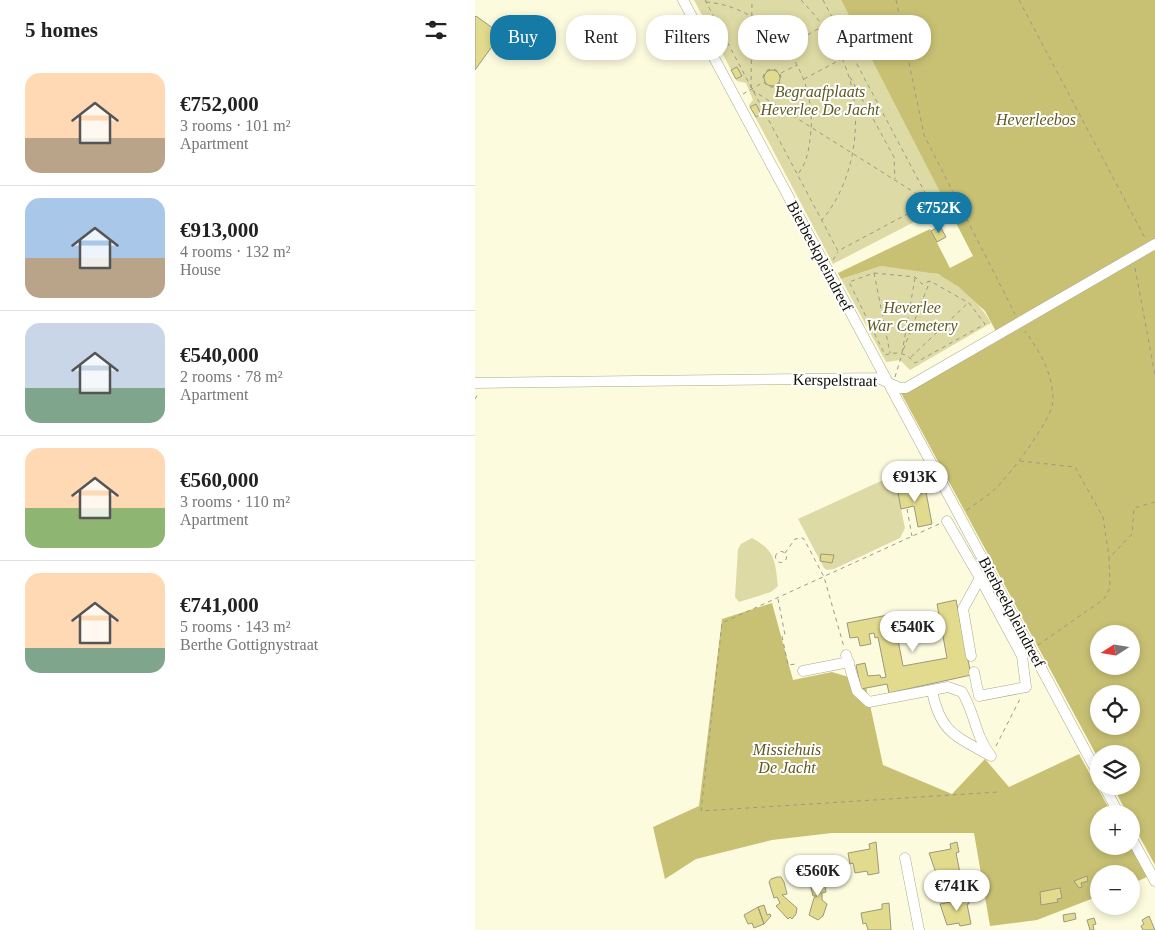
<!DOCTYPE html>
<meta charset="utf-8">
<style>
:root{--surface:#fff;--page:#f2f2f2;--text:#222;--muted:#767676;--line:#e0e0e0;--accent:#157ba6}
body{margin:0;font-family:"Times New Roman",serif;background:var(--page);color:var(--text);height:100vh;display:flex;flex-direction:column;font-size:19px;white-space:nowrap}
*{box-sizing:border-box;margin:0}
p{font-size:16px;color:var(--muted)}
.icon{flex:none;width:28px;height:28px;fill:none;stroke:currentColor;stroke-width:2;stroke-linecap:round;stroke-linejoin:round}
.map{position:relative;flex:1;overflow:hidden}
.drawer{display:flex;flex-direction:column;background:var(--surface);width:475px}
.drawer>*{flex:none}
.top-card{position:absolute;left:15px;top:15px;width:475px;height:45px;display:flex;gap:10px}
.needle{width:32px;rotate:258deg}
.fabs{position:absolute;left:615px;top:625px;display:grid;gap:10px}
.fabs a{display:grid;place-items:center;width:50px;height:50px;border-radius:50%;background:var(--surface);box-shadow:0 2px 8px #0003;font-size:25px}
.price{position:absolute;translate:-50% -42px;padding:0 11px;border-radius:18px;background:#fff;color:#222;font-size:16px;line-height:32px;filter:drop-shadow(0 1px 2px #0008)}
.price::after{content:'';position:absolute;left:50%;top:30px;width:15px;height:11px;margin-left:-8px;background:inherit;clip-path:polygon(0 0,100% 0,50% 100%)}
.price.current{background:var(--accent);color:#fff}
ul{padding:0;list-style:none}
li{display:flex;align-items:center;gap:15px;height:125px;padding:0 25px}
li+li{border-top:1px solid var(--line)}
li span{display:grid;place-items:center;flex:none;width:140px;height:100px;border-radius:15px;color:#555}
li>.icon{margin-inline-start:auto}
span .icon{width:60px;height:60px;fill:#fffc;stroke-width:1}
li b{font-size:21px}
h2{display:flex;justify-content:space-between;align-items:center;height:60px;padding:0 25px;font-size:21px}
.tag{padding:0 18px;border-radius:20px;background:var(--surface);box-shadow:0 2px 8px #0003;font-size:18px;line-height:45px}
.tag.current{background:var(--accent);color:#fff}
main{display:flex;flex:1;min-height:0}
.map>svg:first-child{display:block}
.green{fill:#dedaa5}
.forest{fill:#c8c174;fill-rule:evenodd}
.building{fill:#e2db8e;stroke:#9b997e}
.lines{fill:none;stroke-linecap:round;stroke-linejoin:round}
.minor-casing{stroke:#aaa88d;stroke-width:11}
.path{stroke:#9b9a85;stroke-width:1;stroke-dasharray:4 4;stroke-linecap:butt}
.minor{stroke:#fff;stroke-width:10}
.labels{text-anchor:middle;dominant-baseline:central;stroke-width:4;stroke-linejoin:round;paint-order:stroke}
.park-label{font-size:16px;font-style:italic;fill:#5f5a21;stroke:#fff}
.street-label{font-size:16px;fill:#0e0d05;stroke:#fff}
</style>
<main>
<section class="drawer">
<h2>5 homes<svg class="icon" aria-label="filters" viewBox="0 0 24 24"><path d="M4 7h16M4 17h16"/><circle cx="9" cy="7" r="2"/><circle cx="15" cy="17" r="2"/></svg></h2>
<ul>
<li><span style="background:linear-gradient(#ffd9b3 65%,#b9a48a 0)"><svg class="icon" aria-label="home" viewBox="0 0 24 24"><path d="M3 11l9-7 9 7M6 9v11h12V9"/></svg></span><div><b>€752,000</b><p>3 rooms · 101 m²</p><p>Apartment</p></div></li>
<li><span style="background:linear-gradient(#a9c7e8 60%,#b9a48a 0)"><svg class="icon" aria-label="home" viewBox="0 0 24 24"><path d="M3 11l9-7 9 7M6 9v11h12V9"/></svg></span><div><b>€913,000</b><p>4 rooms · 132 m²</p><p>House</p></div></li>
<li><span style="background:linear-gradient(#c9d6e8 65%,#7fa58c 0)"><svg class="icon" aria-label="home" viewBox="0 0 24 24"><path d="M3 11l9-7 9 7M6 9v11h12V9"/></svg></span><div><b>€540,000</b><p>2 rooms · 78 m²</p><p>Apartment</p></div></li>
<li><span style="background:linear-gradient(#ffd9b3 60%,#8fb573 0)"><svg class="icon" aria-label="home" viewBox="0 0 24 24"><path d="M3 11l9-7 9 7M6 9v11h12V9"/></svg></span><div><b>€560,000</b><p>3 rooms · 110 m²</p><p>Apartment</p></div></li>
<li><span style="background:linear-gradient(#ffd9b3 75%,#7fa58c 0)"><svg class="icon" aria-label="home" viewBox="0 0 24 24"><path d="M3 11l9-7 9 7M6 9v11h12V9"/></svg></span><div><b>€741,000</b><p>5 rooms · 143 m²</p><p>Berthe Gottignystraat</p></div></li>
</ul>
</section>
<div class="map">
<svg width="680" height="930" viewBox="0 0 680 930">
<rect width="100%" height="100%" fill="#fdfbde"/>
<path class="green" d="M219,0H366L472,205L358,264L274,105L278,100L271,83L262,81Z
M406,266C424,268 444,269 461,274C481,279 507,306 516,323L435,370L425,360L411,362L366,279Z
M419,475L430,528L425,538L359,569L352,570L349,568L323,519Z
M277,538C301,551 300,562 303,586L296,592L264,602L260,597L263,549L266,544Z"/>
<path class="forest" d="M366,0H680V865L656,821V814H652L638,786H656V754H624V760L426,393L524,337L510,311L484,287L463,274L406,266L366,279L363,273L455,229L475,268L498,256ZM624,634H656V666H624ZM624,694H656V726H624Z
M297,603L318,680L357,672L390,682L408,765L477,794L510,759L534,787L604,754L637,814H624V846H655L672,877L656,884V874H624V896L562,920L515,926L499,833H357L297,840L221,859L190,879L178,827L224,806L247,619Z"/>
<path class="building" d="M1,16L26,34L0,70V17Z
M262,67L267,76L261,79L256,70Z
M289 78a8 8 0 1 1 16 0a8 8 0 1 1-16 0Z
M281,104L286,114L281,117L275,107Z
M465,226L471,237L462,242L456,231Z
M433,479L436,495L451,492L457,524L443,527L439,506L426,509L421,482Z
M346,554L359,555L357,563L345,561Z
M481,600L496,675L414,693L412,684L386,689L381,665L390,663L393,676L405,675L406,678L411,677L403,637L400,638L399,633L394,634L396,644L385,646L383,637L375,638L372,623L418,614L428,666L472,658L462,604Z
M401,842L404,873L393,875L392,871L380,873L378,863L375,864L373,853L395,849L394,844Z
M482,842L484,852L481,853L485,873L474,875V871L461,873L454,853L476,849L475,844Z
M342,874L349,879L351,892L347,893V900L352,904L348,916L343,920L334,915L339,898L342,896H338L334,879Z
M612,876L613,881L606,883L607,887L604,888L599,881Z
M302,877H306L309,882L312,894L307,895L322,908L321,914L317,919L315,917L313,919L301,906L305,903L302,897L299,898L294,882L296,879Z
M585,888L587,898L582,899L583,902L566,905L565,892Z
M492,894L494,904H492L496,924L485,926L484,923L472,925L465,904L486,900L485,895Z
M414,903L416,930H393L391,923L388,924L386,913L407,909V904Z
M289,905L292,915L295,914L296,916L289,924L283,907Z
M283,907L289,924L279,928L277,923L273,924L269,915Z
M600,913L601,919L589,922L588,915Z
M674,916L680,930H668L666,926L669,924L667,920Z
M619,918L621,924L618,925L619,930H615L612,920Z"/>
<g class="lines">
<g class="minor-casing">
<path id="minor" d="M208,0L624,776
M0,383L403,378L425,388H431L680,244
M472,521L505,578L488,609L496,656
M371,655L382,691L394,702L473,687L487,692C501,715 499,734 516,756C481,736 466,734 457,691
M328,671L374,662
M499,672L504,696L551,687L547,656L505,578
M629,786L644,814
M656,837L680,881
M430,858L444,930"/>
</g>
<path class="path" d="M230,0L363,251L455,202
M326,0C346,21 364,46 373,74C389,121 379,182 347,220
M348,0L455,202
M421,0L449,135L540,314
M544,0L670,238
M231,2C294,7 341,69 336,131C334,148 333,161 323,174
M312,47L358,20
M288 78a9 9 0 1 1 18 0a9 9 0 1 1-18 0Z
M306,73L322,65
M375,77L419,157L420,179
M329,79L376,54
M276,88L277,0
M277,90L453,201
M268,94L289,82
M358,260L363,252
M660,268L680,375
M399,273L440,277L447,284L455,281L494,303L510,324L440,363C432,353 422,351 410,355L374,282Z
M399,273L415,353
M440,278L427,353L455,281
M436,357L493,303
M420,377L427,354
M0,399L4,392
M545,461L600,467L628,517L634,557
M432,509L437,536
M492,510C501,503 512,497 520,489C534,476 578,419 578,400C578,374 565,352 550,331
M464,524L247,623L226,811L523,792
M300.5 557a5.5 5.5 0 1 1 11 0a5.5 5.5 0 1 1-11 0Z
M310,553L320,539L328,538L330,541L349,577L369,647
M303,599L310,635L307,636L313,665L321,664
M563,645L629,599L635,588L634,558L657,534L659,508L680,502
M521,746L545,699"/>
<use href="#minor" class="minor"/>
</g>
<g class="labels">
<g class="park-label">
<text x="345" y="91">Begraafplaats<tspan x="345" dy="18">Heverlee De Jacht</tspan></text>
<text x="561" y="119">Heverleebos</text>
<text x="437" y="307">Heverlee<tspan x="437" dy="18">War Cemetery</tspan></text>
<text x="312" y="749">Missiehuis<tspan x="312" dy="18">De Jacht</tspan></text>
</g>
<g class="street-label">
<text transform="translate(345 256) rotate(62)">Bierbeekpleindreef</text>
<text transform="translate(360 380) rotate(1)">Kerspelstraat</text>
<text transform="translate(537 612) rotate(62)">Bierbeekpleindreef</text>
</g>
</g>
</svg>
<div class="fabs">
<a><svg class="needle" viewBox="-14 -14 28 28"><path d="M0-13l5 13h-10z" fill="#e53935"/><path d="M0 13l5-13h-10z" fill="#767676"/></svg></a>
<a><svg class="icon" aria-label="locate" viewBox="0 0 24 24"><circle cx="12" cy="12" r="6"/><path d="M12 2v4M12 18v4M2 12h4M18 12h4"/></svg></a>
<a><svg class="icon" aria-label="layers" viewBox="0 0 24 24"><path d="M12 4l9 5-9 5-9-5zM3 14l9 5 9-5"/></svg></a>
<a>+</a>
<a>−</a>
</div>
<b class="price current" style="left:464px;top:234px">€752K</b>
<b class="price" style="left:440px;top:503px">€913K</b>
<b class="price" style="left:438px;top:653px">€540K</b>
<b class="price" style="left:343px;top:897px">€560K</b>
<b class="price" style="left:482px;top:912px">€741K</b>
<div class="top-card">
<a class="tag current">Buy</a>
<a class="tag">Rent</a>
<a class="tag">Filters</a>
<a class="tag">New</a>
<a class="tag">Apartment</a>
</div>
</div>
</main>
